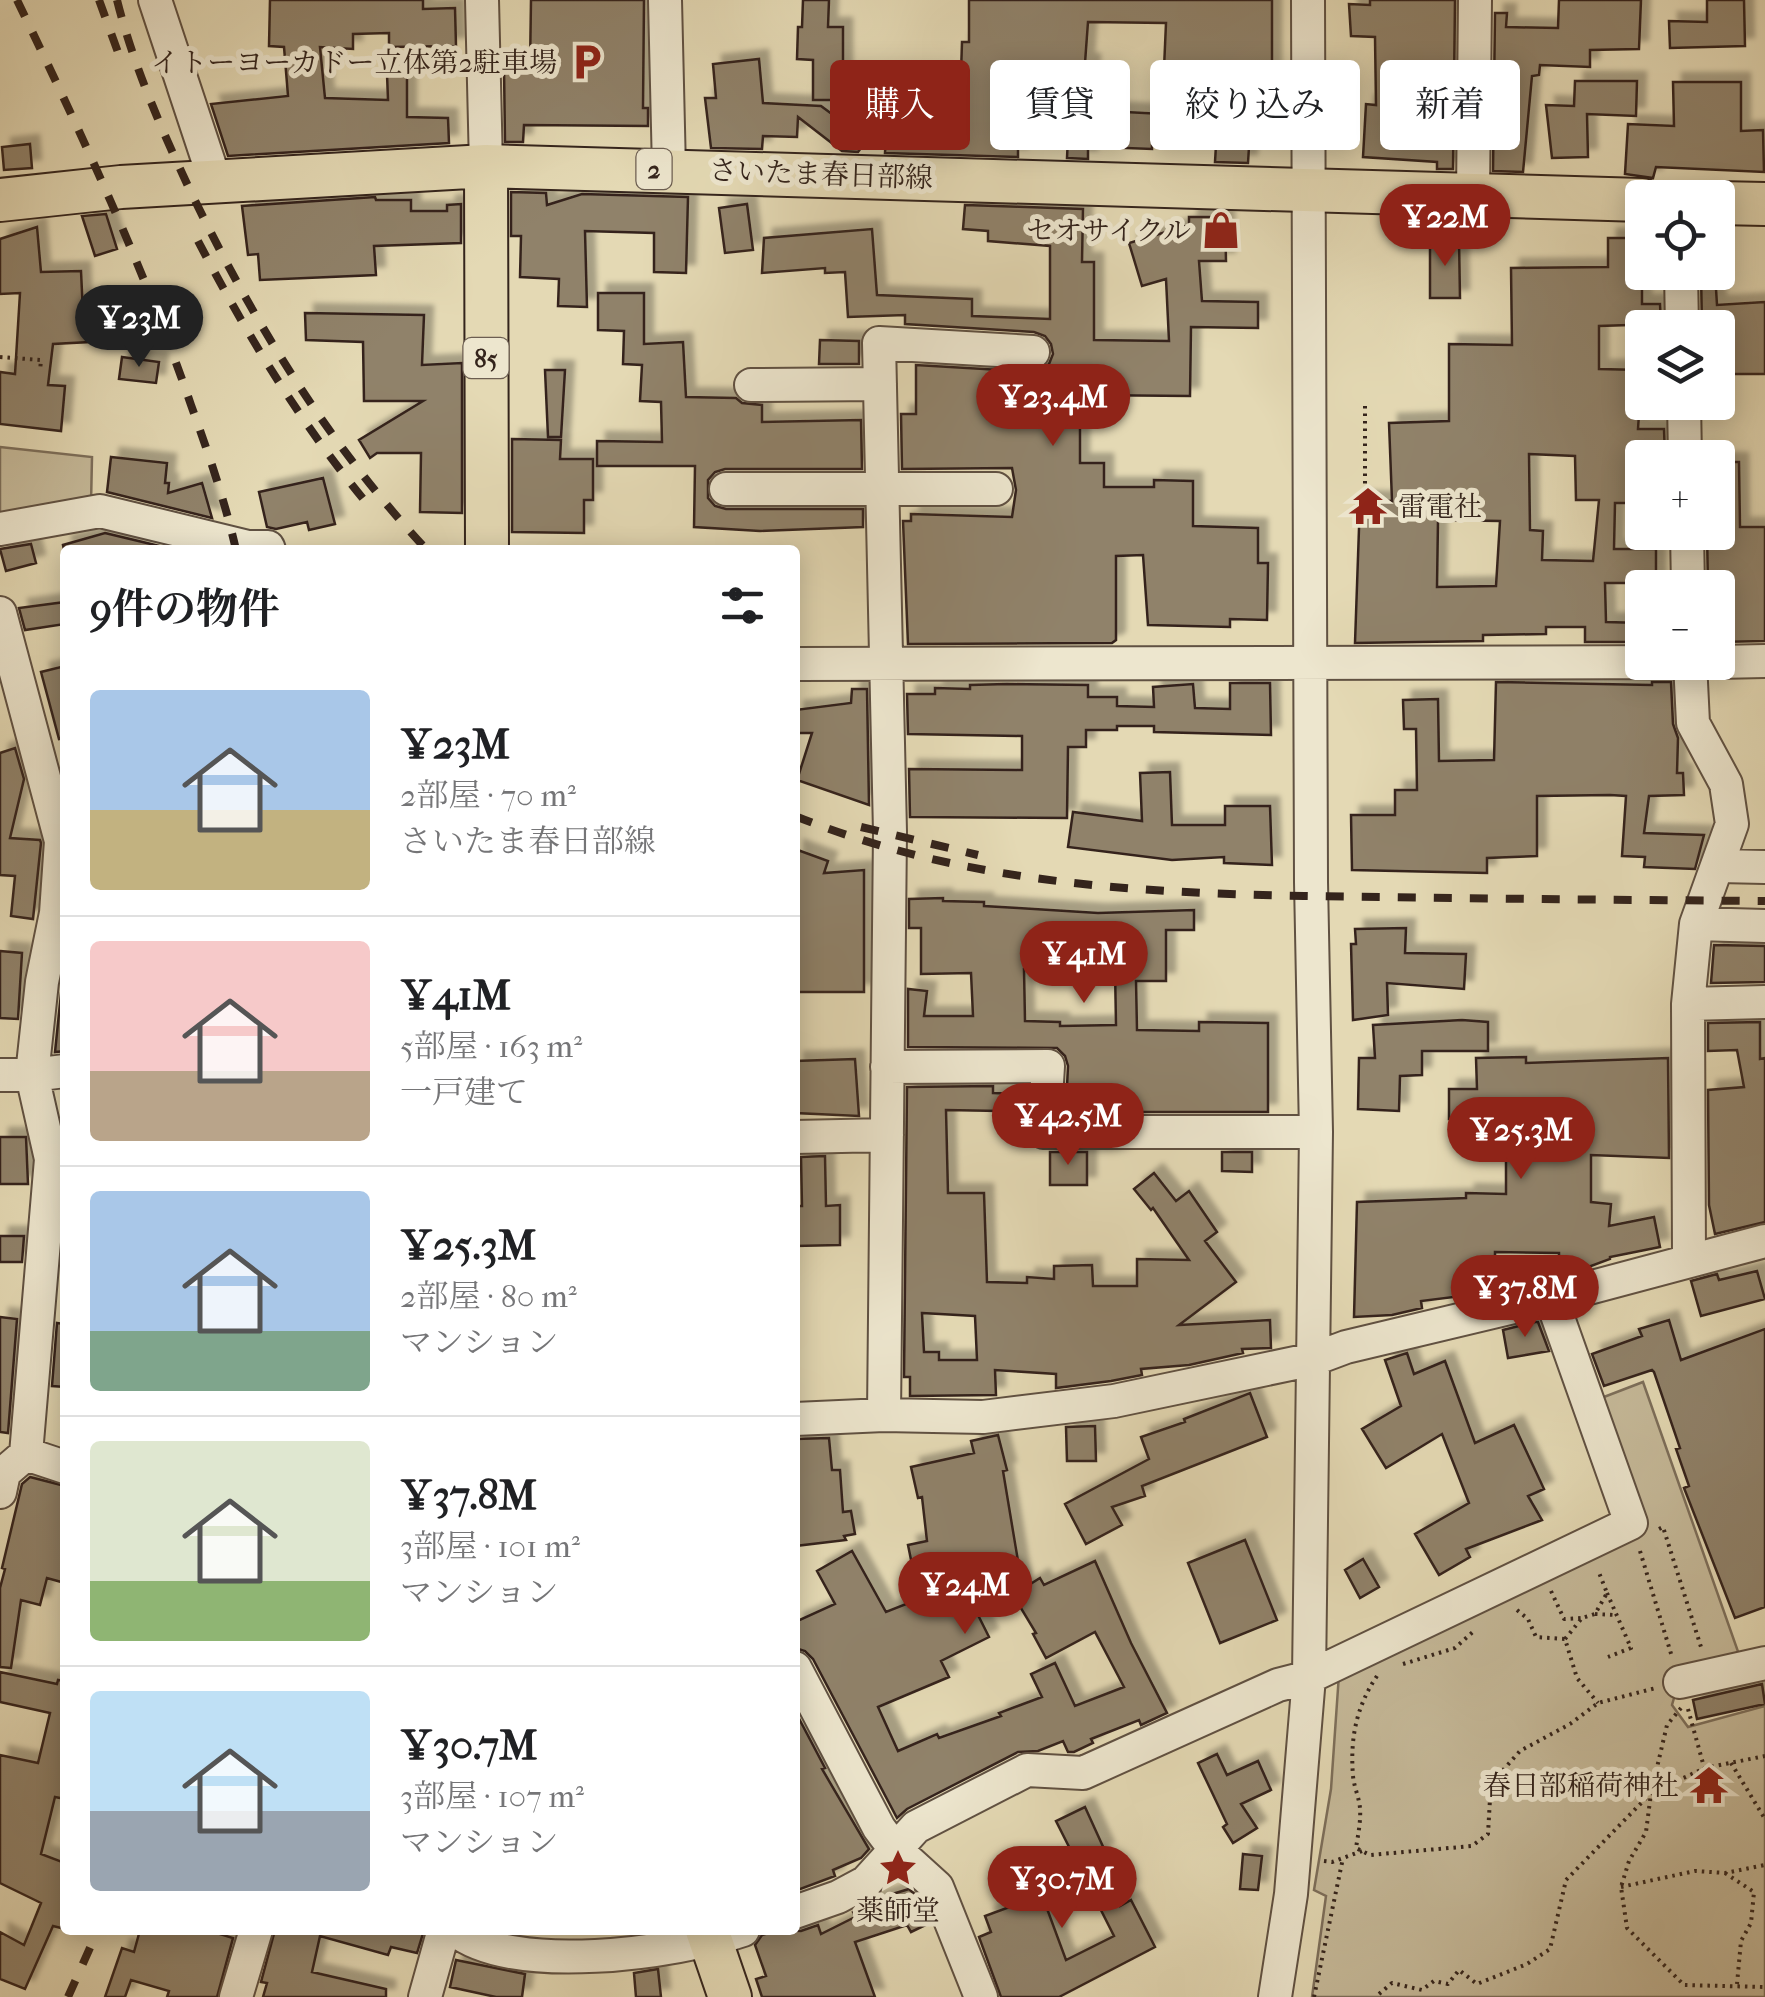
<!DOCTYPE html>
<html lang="ja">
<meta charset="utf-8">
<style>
:root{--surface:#fff;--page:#f6f6f6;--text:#202124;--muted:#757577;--line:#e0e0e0;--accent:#8f2418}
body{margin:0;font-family:"IM FELL French Canon","Noto Serif JP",serif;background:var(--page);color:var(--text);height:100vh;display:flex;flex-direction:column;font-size:38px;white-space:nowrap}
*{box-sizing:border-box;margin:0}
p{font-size:32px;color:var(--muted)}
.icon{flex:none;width:55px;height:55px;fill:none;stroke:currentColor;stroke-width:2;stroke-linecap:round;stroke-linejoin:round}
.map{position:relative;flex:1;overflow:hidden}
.details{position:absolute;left:60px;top:545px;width:740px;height:1390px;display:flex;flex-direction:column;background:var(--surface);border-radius:10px;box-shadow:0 5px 25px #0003}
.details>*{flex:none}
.hud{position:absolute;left:830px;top:60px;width:785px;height:90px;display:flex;gap:20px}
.tools{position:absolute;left:1625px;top:180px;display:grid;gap:20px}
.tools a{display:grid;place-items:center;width:110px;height:110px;border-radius:10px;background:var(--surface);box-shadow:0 5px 25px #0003;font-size:50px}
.price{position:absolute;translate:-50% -85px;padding:0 22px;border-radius:35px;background:var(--accent);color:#fff;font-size:32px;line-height:65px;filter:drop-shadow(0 2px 5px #0008)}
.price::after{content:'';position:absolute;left:50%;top:60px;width:30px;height:22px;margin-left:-15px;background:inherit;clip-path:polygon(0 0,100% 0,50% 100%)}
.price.active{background:#222;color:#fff}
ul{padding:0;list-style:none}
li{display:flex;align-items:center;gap:30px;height:250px;padding:0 30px}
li+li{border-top:2px solid var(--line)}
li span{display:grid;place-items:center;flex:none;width:280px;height:200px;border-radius:10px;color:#555}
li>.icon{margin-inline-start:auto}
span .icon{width:120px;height:120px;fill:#fffc;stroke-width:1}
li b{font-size:42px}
h2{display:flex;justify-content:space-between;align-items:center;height:120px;padding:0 30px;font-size:42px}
.pill{padding:0 35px;border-radius:10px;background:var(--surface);box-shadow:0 5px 25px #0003;font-size:35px;line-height:90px}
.pill.active{background:var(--accent);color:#fff}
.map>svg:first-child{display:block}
.green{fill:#c6ba9a;stroke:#7d6f5b;stroke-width:2.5}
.building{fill:#90826b;stroke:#34241c;stroke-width:2.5;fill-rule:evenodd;filter:url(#shadow)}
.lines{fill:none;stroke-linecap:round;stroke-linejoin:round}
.minor-casing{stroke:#605142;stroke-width:36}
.major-casing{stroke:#34241c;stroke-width:46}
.path{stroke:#34241c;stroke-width:4;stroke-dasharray:2.5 5;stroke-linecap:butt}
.minor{stroke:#ede6ce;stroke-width:32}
.major{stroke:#e4d9b4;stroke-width:42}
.rail{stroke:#34241c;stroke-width:8;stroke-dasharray:18 18;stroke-linecap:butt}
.labels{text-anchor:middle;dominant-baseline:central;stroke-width:10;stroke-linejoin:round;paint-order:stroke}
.shield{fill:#ede6ce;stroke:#6c5e51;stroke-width:2.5}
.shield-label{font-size:25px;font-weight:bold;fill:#34241c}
.poi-label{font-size:28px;fill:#34241c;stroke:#ede6ce;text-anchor:end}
.street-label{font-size:28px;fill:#34241c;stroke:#ede6ce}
</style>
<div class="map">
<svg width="1765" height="1997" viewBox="0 0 1765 1997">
<defs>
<filter id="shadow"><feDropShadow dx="9" dy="-9" stdDeviation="2.5" flood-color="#0004"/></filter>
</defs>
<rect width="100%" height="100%" fill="#e4d9b4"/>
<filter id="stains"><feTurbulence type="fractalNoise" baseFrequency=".002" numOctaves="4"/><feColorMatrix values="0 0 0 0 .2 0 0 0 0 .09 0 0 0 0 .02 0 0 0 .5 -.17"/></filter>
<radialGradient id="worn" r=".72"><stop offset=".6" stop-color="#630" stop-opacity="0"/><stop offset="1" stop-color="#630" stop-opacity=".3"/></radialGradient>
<path class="green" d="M0,447L92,457L91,504L0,515Z
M1643,1382L1741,1660L1670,1676L1674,1698L1672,1705L1688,1727L1765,1706V1997H1312L1326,1896L1314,1890L1331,1789L1339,1674L1639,1523L1596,1400Z"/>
<path class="building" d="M270,0H423V9L455,8L456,46L389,47V33L353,34V49L320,47L325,98L388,100L387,74H407V117L448,118L449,143L228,156L211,104L288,96L284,47L269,46Z
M531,0H644L643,108H648V126L524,125L523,142H505L504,68L530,67Z
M803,0H829L828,27H843V75H857L858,100H813V60L797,59L798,27H802Z
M969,0H1272V88L1269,112L1257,110L1256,131H1250L1248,163L1215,162L1216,145L1152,142V149L1100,147L1094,126V147H1088V159L1067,158L1068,137L1018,135V157L885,153L888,100L960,104L962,42H969ZM1088,22L1166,23L1162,114L1089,110L1091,63H1085Z
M1370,0H1455L1453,169H1437V162L1363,157L1366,104L1376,105L1375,37L1351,36L1349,4L1370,5Z
M1559,0H1641L1639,49L1590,50V67L1540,65L1539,75L1532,76L1523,172L1493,171L1495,13H1507L1506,27L1558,28Z
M1707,0H1744L1745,46L1670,48L1669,21L1707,22Z
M759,59L763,103L821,106L867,140L858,152L842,151L798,117L797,137L763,136L762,149L711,148L705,98H716L713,64Z
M1575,81H1637L1636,116L1587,114L1588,157L1552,158L1546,105L1574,106Z
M1673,82H1741V131L1763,130L1764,172L1656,167L1653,178L1625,174L1628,124L1674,126Z
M30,144L32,168L4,170L2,147Z
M511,192L546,193L547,205L582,194L688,197L686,273L654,272V233L585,231L587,307L558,306L559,279L520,277L521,236H511Z
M375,197L376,200H411V211H447V205L461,204V243L374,246L376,275L260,280L258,254L248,255L242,206Z
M747,204L753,250L725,253L719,208Z
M965,205L1083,209L1082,262H1094V340L1169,341L1166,279L1142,286L1129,243L1189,225V217H1225L1226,261H1199L1202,301L1258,302V328L1191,327L1190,396L1083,395V399H1080V463H1104V487H1154V480L1193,481V526L1258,528V563H1268L1267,620L1230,619V627L1148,625L1143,555L1116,556V640L1112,643L908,644L903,521H911V514L1012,517L1016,490L1012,468L902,469L901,414H916V365L1033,372L1049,364L1053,354L1051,344L1045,336L1034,332L905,324V315L848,317L845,272L825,273V268L762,273L764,238L872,229L877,295L972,299V316L1050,319V246L988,241V231L963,229Z
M106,214L117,249L95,256L82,216Z
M37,227L41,272L81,271L83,313L126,311L128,340L53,344L48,385L65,386L61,431L0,424V372L15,374L20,293L0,294V239Z
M1608,238H1642V304H1660L1661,324L1599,326V369L1642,370L1638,429H1664L1665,458H1642V503H1615L1614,549H1656V583H1605L1606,622L1642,623V642H1585V627H1546V634L1483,635V641L1355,643L1360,500L1392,501L1389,423L1449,421V344L1512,345L1511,268L1608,267ZM1529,454L1575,456L1576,500H1599L1593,561L1542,560L1543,531L1530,530ZM1438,520L1500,521L1496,586L1437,587Z
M1430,239H1459L1460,298H1430Z
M1715,272L1717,305L1765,302V374H1718V328H1702L1701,273Z
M598,293H644V344L683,342L686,397L736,398L742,403L762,405V422L861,420L862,469H725L715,472L708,480V498L715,506L726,509H863V527L760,531L694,527L695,466H597V441L662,442L661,402L640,401L642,365L623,364L624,331L598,330Z
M305,313L424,315L422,365L462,363V513L420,512L421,453H377L370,458L359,440L423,401H364L363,342L306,340Z
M820,340L859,341V364H819Z
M122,357L159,362L156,383L119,379Z
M545,370H565L561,437H548Z
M512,439L561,440L560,459H593V500H584V533L512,532Z
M111,457L167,463L165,483H169L168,493L202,483L212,518L107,492Z
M1718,462H1739L1740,527H1765V641L1718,642V588H1708L1707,532H1718Z
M323,478L335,524L309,530L307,522L276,529L267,527L259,492Z
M105,533L176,550H64L63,545Z
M31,544L36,563L6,571L0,549Z
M65,602V624L25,630L19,608Z
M65,666V738L59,739L41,672Z
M1496,682L1652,685V682H1671L1673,724L1678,738L1677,773H1683L1684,795L1649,796L1644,833L1704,835L1695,869L1644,867L1645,857L1622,856L1626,796L1610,795L1537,796V856L1487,858V873L1352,870L1351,815H1395V790H1417L1416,729H1404L1403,700L1438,699L1439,761L1494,760Z
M1230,683H1270L1271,735L1154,732V726H1117V730H1086V747H1068L1067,818L910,817L909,769L1022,770V736L908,734L907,694H935V688L970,689V685L1007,684L1088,685V697H1117V706L1154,707L1153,687L1193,684L1195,708L1230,709Z
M852,689H867L869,805L797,780L812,733H795V710L851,703Z
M15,748L24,779L10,838L40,840L41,843L33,919L11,916L15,876L0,875V753Z
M1170,772L1172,825H1225V806H1270L1272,865L1224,863V857L1172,860L1068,847L1073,812L1142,821L1140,773Z
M795,849L828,861L824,873L864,870V992H795Z
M943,898V901L984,902V906L1098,913L1194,910V930H1166V981H1136L1137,1030L1199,1031V1022L1268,1023V1112H1098V1105L1066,1107L1068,1066L1065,1056L1057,1048L908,1047V989L927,991L924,1016H973L971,973L921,974V928H909V899ZM1024,969H1115L1116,1025L1060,1026V1022L1025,1021Z
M1406,928L1405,953L1466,954L1464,989L1387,983L1388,1015L1353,1020L1351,944H1356L1355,929Z
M1714,945L1765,946V982L1711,983Z
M0,951L22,953L18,1019L0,1018Z
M62,984H65V1051L55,1052Z
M1462,1020L1488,1022V1051H1422V1075L1400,1076L1399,1111L1358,1109L1359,1058H1375L1373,1025Z
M1760,1022V1059L1765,1058V1222L1715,1234L1709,1205L1708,1090L1744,1087L1737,1050L1708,1051V1023Z
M1526,1057V1063L1668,1058L1669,1158L1591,1155V1202L1611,1204L1609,1226L1654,1217L1660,1247L1610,1257V1259L1583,1269L1559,1268V1253L1495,1252V1257H1482L1486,1293L1421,1301L1422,1308L1392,1315L1354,1317L1357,1202L1466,1198V1193L1506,1194V1120L1449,1119V1089H1477L1476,1058Z
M855,1059L859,1116L795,1113V1061Z
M993,1086V1093L1026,1094L1025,1119L1000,1118V1111L946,1110L948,1193H984L987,1282L1027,1283V1277L1054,1279V1266L1092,1265L1093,1286H1137V1259L1189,1260L1153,1208L1151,1210L1134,1189L1154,1173L1176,1201L1189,1191L1217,1232L1205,1241L1236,1282L1179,1325L1270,1320L1271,1348L1242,1349L1243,1353L1189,1365L1141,1369L1142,1375L1111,1381L1056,1388V1374L995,1370L996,1395L910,1396V1377H904L907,1087ZM922,1313L975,1316L977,1360H939V1352H924Z
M0,1137H26L28,1184H0Z
M1050,1152H1087V1185H1050Z
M1222,1152H1252V1172L1222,1171Z
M825,1156L826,1206L840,1205V1245L795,1246V1206H802L801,1157Z
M0,1236H24L22,1262H0Z
M1757,1271L1765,1299L1701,1316L1691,1281L1717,1274L1719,1280Z
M0,1317L17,1319L8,1433L0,1432Z
M1669,1320L1681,1360L1765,1329V1607L1735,1618L1684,1488L1689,1486L1676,1449L1680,1448L1654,1372L1652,1370L1604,1386L1592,1354L1642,1336L1639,1329Z
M1535,1322H1538L1549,1351L1508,1358L1503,1330Z
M57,1323L65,1324V1387L52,1386Z
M1407,1353L1414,1374L1445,1361L1475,1443L1514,1425L1544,1489L1528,1496L1542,1520L1466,1549L1470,1557L1439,1575L1415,1534L1469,1503L1442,1434L1386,1468L1362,1429L1401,1406L1385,1360Z
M1250,1393L1267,1437L1142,1486L1145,1496L1112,1507L1122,1525L1086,1544L1065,1504L1149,1459L1141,1437L1185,1422L1184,1419Z
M1095,1426L1096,1461H1067L1066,1427Z
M998,1435L1007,1470L1003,1471L1022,1585L972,1603L989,1637L941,1661L949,1677L878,1707L898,1751L937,1734L939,1738L1001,1716L999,1713L1042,1697L1031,1674L1055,1663L1075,1706L1124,1687L1095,1632L1046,1658L1033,1634L1036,1633L1013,1595L1040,1578L1044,1585L1095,1561L1131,1643L1167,1713L1141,1725L1139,1720L1091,1739L1093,1743L1074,1752H1068L1063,1741L1038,1751L1018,1752L907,1809L897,1818L813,1659L805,1651L795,1648V1622L835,1604L817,1571L852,1551L886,1612L919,1599L908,1545L927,1541L922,1497L918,1498L911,1467L974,1453L971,1441Z
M829,1438L832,1470H840L843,1512L851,1511L855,1534L844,1536L846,1540L795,1546V1439Z
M30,1477L65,1486V1583L47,1578L40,1605L21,1600L11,1668L0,1667V1588L5,1569L2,1568L22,1484Z
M1245,1540L1277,1620L1220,1643L1188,1563Z
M1363,1559L1379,1587L1360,1598L1345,1570Z
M0,1672L57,1684L58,1680L65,1681V1799L55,1797L41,1854L65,1863V1917L61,1928L53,1926L25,1989L0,1979V1932L24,1945L41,1903L0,1883V1755L38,1763L50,1713L0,1702Z
M1762,1684L1765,1704L1697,1719L1693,1700Z
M795,1711L825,1768L822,1769L869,1849L861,1858L833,1870L835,1876L795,1891Z
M1217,1754L1227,1775L1258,1761L1271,1790L1241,1804L1257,1828L1233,1843L1223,1827L1227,1824L1198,1763Z
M1085,1807L1105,1851L1097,1855L1120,1906L1131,1900L1155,1947L1059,1997H1001L979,1937L991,1932L985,1916L1042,1895L1066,1960L1114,1936L1056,1821Z
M1243,1854L1262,1856L1258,1890L1240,1889Z
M909,1889L920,1899L930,1923L911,1932L907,1925L855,1942L875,1997H762L756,1979L766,1976L755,1945L762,1935L778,1930L801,1931L818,1925L821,1934L855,1917L853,1912L876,1899Z
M140,1930H207L233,1938L217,1997H167L169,1991L131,1980L125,1997H105L122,1948L134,1952Z
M275,1930H424L417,1953L391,1947L388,1955L320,1936L312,1972L386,1989V1997H263L267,1983L261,1982Z
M456,1960L525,1974L522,1997H496L450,1987Z
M658,1969L661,1997H636L634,1973Z"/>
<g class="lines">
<g class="minor-casing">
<path id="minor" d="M155,0L215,181
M482,0L486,166
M665,0L669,170
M1473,195L1475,0
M1681,272L1682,328
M751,385L880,384
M1684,402L1685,458
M726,489H996
M0,529L100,511L248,547H268L269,550
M1687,532L1688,588
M0,613L61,841L56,913L42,982L32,1075L51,1159L26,1454L4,1473L0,1492
M1718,662L1765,661
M795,664L1695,662
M1719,866L1765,867
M1696,924L1765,926
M1688,1004L1765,1002
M887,1067L1048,1066L1044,1132H1316
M0,1075H32L65,1071
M795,1137L887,1135
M1689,1259L1688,1004L1696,924L1732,824L1726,784L1693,723L1690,662
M884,1415L890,832L879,343L1033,352
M795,1419L884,1415L983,1417L1114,1401L1314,1359L1346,1347L1551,1298L1765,1241
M26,1454L65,1467
M795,1668L879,1828L894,1848L937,1887L981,1997
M1680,1682L1765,1663
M795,1912L838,1897L866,1882L916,1827L1027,1770L1083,1773L1278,1685L1309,1677L1631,1523L1551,1298
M455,1930C513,1976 676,1953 743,1930
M236,1997L256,1930
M425,1997L441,1940L448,1930
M1275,1997L1291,1894L1309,1677L1316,1132L1311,882L1308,0"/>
</g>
<g class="major-casing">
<path id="major" d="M486,166L487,550
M0,200L121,187L486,166L1642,200
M1718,203L1765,204
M707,1930L730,1997"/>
</g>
<path class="path" d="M0,357L41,360L40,371
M1365,406V497
M1659,1529L1663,1527L1701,1647
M1640,1551L1672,1657
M1551,1591L1564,1619L1582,1618
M1607,1593L1631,1648L1608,1657
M1517,1610L1528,1619L1536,1637L1565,1639L1577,1678L1598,1703
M1595,1614L1615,1615
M1565,1639L1582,1618L1595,1614L1607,1593L1598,1570
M1403,1664L1455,1648L1474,1631
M1377,1676C1356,1707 1350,1739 1353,1776C1354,1787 1359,1797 1360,1808C1361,1821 1358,1835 1356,1848L1370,1855L1472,1846L1488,1834L1490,1799L1504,1769L1520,1751L1570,1724L1598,1703L1656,1688
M1681,1708L1667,1725L1651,1793L1646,1832L1629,1861L1621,1887L1627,1928L1684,1985L1765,1987
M1688,1709L1707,1778
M1731,1763L1765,1819
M1324,1861L1332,1862L1362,1851
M1725,1873L1754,1892L1751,1923L1741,1941L1737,1984
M1621,1887L1695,1871L1725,1873L1765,1865
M1379,1994L1392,1983L1422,1990L1434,1981L1448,1984L1459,1970L1477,1984L1527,1964L1550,1949L1566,1880L1651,1793L1705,1768L1765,1756
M1314,1997L1343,1858"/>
<use href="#minor" class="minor"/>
<use href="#major" class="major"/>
<path class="rail" d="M17,0C81,133 143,265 191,405C208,452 225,501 236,550
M99,0L123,66
M117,0C133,64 160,126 188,186C251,318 327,443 427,550
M198,241C246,333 299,421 365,501
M795,816C983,892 1185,895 1385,897C1512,899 1638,900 1765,901
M861,827L978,855
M68,1997L98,1930"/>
</g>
<defs>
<g id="parking-bare" transform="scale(3)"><path d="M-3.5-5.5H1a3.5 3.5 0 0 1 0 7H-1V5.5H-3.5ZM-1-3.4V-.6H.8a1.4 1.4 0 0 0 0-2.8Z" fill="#8f2418" stroke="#ede6ce" stroke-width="2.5" paint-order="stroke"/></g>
<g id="shop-bare" transform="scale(3)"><path d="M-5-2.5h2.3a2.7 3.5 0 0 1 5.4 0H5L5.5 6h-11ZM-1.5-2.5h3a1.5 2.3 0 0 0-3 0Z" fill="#8f2418" stroke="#ede6ce" stroke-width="2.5" paint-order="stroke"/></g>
<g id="temple-bare" transform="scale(3)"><path d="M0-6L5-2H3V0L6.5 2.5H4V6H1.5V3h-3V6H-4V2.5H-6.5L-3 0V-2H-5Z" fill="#8f2418" stroke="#ede6ce" stroke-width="2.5" paint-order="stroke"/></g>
<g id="sight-bare" transform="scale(3)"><path d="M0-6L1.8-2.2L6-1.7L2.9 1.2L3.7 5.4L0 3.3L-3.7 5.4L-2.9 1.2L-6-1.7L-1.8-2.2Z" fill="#8f2418" stroke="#ede6ce" stroke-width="2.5" paint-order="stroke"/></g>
</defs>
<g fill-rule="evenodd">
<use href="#parking-bare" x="587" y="62"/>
<use href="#shop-bare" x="1221" y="230"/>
<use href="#temple-bare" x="1368" y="506"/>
<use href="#temple-bare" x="1709" y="1785"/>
<use href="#sight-bare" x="898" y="1868"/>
</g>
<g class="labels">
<g class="shield">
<rect x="636.5" y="149" width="35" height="40" rx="8"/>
<rect x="463.5" y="338" width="45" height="40" rx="8"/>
</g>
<g class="shield-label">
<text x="654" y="169">2</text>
<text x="486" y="358">85</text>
</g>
<g class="poi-label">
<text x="557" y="62">イトーヨーカドー立体第2駐車場</text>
<text x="1191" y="230">セオサイクル</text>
<text x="1398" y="506" text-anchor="start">雷電社</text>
<text x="1679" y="1785">春日部稲荷神社</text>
<text x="898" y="1910" text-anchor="middle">薬師堂</text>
</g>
<g class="street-label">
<text transform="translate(821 174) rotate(2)">さいたま春日部線</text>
</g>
</g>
<rect width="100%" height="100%" filter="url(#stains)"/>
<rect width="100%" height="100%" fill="url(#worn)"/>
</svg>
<div class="tools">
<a><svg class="icon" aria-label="locate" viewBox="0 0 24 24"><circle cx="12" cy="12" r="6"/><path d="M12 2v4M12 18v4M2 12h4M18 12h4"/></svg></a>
<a><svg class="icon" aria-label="layers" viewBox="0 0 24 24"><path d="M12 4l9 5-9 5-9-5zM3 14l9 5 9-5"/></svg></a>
<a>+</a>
<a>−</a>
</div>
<b class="price" style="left:1445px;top:269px">¥22M</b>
<b class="price active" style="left:139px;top:370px">¥23M</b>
<b class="price" style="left:1053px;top:449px">¥23.4M</b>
<b class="price" style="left:1084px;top:1006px">¥41M</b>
<b class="price" style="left:1068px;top:1168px">¥42.5M</b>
<b class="price" style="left:1521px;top:1182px">¥25.3M</b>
<b class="price" style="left:1525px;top:1340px">¥37.8M</b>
<b class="price" style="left:965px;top:1637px">¥24M</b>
<b class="price" style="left:1062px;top:1931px">¥30.7M</b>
<div class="hud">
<a class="pill active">購入</a>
<a class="pill">賃貸</a>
<a class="pill">絞り込み</a>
<a class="pill">新着</a>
</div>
<section class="details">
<h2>9件の物件<svg class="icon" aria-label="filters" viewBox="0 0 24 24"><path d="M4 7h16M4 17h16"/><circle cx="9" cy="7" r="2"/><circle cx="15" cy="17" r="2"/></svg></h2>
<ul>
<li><span style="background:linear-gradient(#a9c7e8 60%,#c2b280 0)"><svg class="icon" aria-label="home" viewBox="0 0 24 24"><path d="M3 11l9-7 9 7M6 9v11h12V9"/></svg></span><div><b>¥23M</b><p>2部屋 · 70 m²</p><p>さいたま春日部線</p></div></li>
<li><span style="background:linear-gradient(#f6c9c9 65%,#b9a48a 0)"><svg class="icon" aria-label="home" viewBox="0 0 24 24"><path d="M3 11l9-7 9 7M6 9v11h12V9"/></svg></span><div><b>¥41M</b><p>5部屋 · 163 m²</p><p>一戸建て</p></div></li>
<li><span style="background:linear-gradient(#a9c7e8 70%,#7fa58c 0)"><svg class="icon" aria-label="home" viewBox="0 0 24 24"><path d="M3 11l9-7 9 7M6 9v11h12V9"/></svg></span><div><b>¥25.3M</b><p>2部屋 · 80 m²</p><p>マンション</p></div></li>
<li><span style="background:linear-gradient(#dfe7d0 70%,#8fb573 0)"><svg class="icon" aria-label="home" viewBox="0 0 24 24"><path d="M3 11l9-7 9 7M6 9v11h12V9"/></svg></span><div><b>¥37.8M</b><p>3部屋 · 101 m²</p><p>マンション</p></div></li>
<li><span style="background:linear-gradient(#bfe0f5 60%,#9aa5b1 0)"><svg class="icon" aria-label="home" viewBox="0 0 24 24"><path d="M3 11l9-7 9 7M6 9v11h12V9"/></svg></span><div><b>¥30.7M</b><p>3部屋 · 107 m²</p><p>マンション</p></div></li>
</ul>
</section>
</div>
